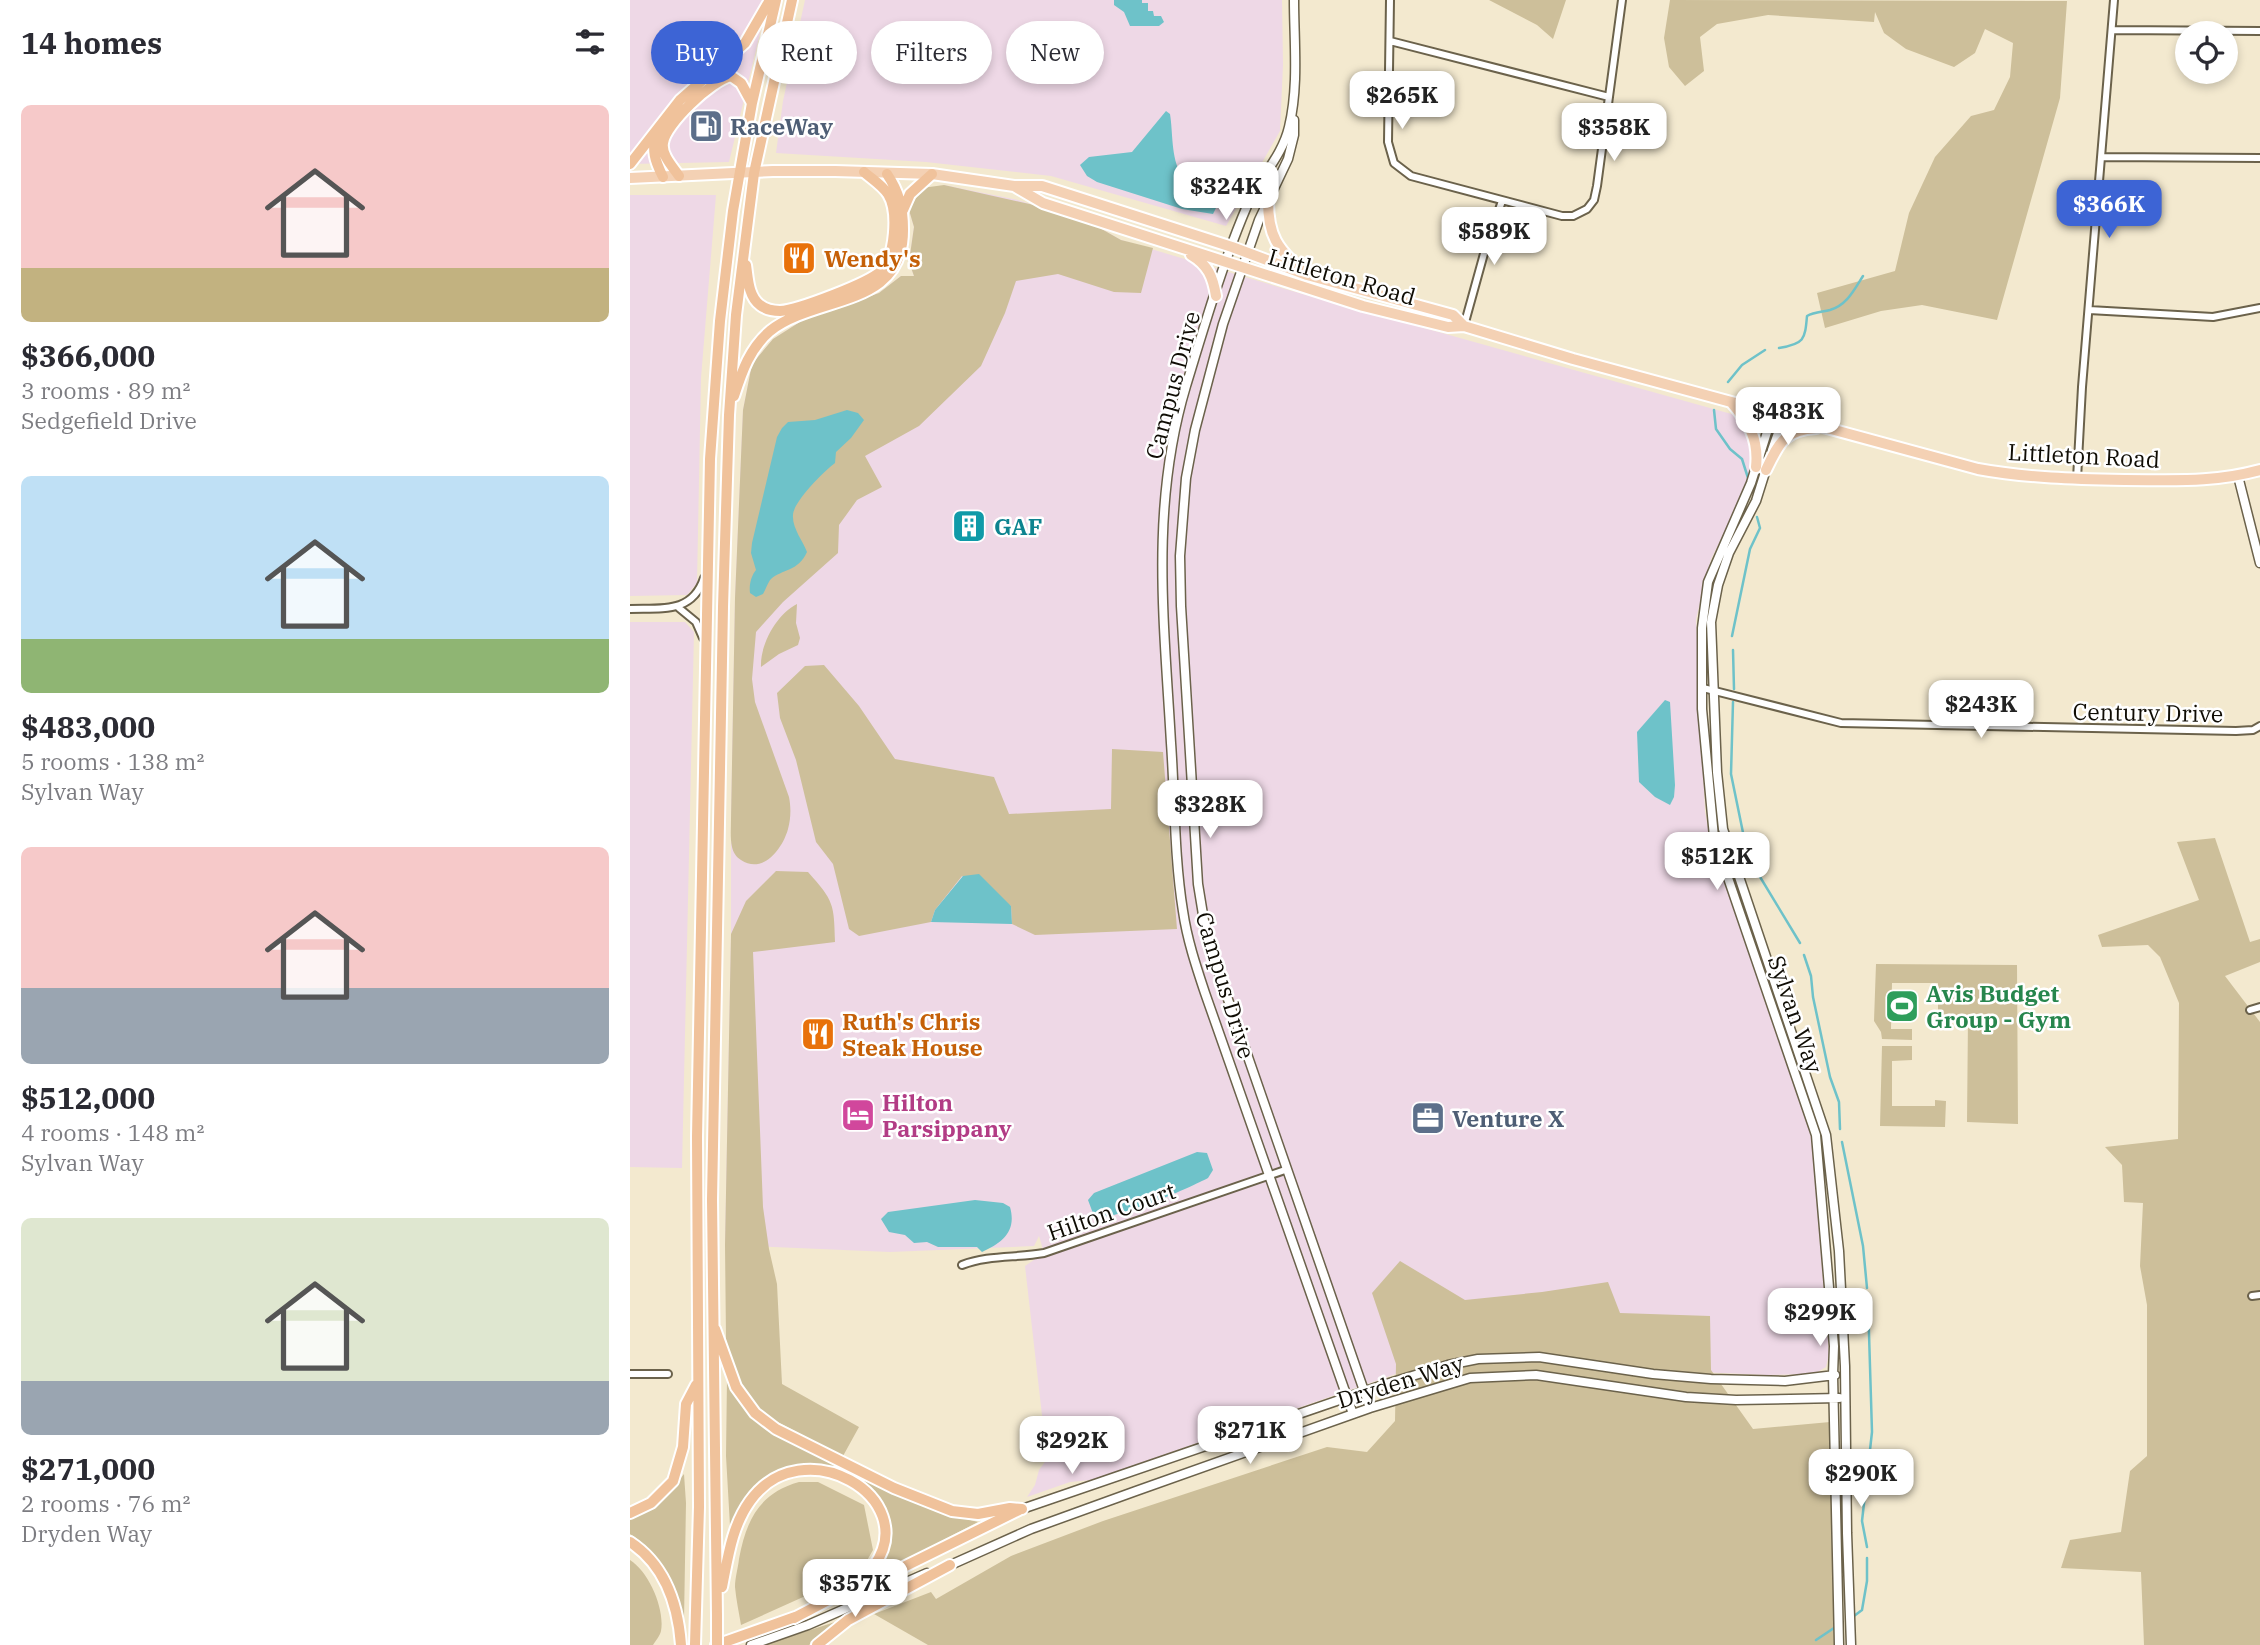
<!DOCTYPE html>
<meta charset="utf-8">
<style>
:root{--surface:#fff;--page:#f7f7f7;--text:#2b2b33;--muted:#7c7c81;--accent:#3d64d5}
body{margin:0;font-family:"IBM Plex Serif",serif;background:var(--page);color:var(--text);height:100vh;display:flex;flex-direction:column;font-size:26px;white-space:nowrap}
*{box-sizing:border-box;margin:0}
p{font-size:23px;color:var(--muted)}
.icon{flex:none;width:38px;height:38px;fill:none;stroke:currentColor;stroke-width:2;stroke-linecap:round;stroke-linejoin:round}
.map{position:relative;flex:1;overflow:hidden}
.sheet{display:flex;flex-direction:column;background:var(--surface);width:630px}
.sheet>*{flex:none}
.guide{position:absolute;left:21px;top:21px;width:665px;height:63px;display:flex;gap:14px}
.controls{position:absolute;left:1545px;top:21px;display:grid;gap:14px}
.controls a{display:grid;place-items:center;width:63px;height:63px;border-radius:50%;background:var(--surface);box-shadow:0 4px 10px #0003;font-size:35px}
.price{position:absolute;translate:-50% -60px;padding:0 16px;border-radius:14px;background:#fff;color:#222;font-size:23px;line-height:46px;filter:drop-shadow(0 2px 4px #0008)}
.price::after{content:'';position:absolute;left:50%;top:42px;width:21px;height:16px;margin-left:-10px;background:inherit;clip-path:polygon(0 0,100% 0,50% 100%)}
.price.on{background:var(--accent);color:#fff}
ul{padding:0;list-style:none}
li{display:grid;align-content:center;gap:14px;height:371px;padding:0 21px}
li span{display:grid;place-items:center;height:217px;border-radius:10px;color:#555}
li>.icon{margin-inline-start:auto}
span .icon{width:126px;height:126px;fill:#fffc;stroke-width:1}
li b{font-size:30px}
h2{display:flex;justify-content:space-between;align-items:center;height:84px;padding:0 21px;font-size:30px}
.pill{padding:0 24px;border-radius:32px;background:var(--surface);box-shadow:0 4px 10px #0003;font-size:24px;line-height:63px}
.pill.on{background:var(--accent);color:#fff}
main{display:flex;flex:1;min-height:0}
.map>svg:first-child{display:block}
.commercial{fill:#eed8e6}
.green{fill:#cdbf9a}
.water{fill:#6ec2c9}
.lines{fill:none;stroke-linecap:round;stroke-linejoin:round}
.stream{stroke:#6ec2c9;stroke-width:2.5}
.minor-casing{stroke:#6b624b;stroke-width:10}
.tertiary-casing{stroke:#6b624b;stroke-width:11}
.primary-casing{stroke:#fff;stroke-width:14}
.trunk-casing{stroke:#fff;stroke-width:14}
.minor{stroke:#fff;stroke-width:6}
.tertiary{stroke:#fff;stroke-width:8}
.primary{stroke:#f4d1b4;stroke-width:10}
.trunk{stroke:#f0c29b;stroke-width:10}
.trunk-bridge-casing{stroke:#fff;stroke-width:14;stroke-linecap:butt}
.trunk-bridge{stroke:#f0c29b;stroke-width:10}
.labels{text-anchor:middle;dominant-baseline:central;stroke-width:5;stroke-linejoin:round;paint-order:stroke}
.service-label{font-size:23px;font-weight:bold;fill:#4e5e75;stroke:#fff;text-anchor:start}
.food-label{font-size:23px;font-weight:bold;fill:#c56008;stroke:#fff;text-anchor:start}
.street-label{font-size:23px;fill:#0f0c04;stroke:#fff}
.culture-label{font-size:23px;font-weight:bold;fill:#0d838f;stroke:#fff;text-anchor:start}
.leisure-label{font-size:23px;font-weight:bold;fill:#27864d;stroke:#fff;text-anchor:start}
.hotel-label{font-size:23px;font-weight:bold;fill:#b23c85;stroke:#fff;text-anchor:start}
</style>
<main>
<section class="sheet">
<h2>14 homes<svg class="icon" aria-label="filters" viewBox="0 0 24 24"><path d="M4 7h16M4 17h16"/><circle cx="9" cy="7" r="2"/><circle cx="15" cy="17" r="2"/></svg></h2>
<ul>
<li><span style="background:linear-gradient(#f6c9c9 75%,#c2b280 0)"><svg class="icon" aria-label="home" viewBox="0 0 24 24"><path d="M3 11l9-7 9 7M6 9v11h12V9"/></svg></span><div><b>$366,000</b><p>3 rooms · 89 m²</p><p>Sedgefield Drive</p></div></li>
<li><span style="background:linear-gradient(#bfe0f5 75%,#8fb573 0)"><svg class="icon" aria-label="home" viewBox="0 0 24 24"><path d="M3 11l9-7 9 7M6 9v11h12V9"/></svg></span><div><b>$483,000</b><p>5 rooms · 138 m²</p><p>Sylvan Way</p></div></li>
<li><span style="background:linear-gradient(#f6c9c9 65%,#9aa5b1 0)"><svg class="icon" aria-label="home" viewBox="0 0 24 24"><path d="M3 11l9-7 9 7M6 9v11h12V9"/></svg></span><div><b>$512,000</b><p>4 rooms · 148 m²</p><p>Sylvan Way</p></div></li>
<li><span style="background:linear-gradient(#dfe7d0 75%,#9aa5b1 0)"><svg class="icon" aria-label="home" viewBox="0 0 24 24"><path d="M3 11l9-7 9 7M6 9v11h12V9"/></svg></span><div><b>$271,000</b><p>2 rooms · 76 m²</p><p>Dryden Way</p></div></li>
</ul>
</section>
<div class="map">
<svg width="1630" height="1645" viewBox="0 0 1630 1645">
<rect width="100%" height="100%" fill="#f3e9cf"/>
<path class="commercial" d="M0,0H138L99,162L0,164Z
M175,0H652L653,65L650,131L596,226L421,176L296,162L146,153L153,101Z
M314,185L388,200L468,227L491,240L655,289L1105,415L1121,431L1124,461L1114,493L1081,559L1066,619L1075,812L1081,844L1181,1134L1199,1354L1196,1367L1184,1374L1136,1375L806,1360L461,1480L440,1482L397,1497L405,1485L409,1470L417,1459L395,1266L414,1253L409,1236L404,1246L260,1252L95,1245L101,934V819L105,598L113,410L122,364L143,339L173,320L249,293L271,276H284L279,262L284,227L279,210Z
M0,195H86L71,378L67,583L57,595L0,596Z
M0,622H55L64,632L52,1168L0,1167Z"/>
<path class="green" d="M859,0H936L923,39L907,25Z
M1040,0L1437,1L1430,98L1367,320L1292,305L1251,311L1195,328L1187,293L1265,271L1279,213L1305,157L1341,116L1364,110L1380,77L1383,43L1355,29L1345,53L1324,67L1276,49L1254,33L1245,12L1244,22L1138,15L1087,24L1070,37L1074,71L1055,86L1039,67L1034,38Z
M314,185L413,207L468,227L491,240L523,248L511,293L484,292L428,274L386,281L375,313L351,366L289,426L235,456L252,487L227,500L209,525L208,553L153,602L126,632L122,679L125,702L159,797C161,807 161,818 158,829C153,848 133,875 111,860C106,857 103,852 102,847C100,838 101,828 101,819L105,598L113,410L122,364L143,339L173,320L249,293L271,276H284L279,262L284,227L279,210L292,188Z
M167,604L166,623L170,638L168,645L149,654L131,667C130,644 147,614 167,604Z
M194,665L229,706L265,759L364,777L379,814L481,809L482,749L533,752L547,929L405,935L382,924L381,906L332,876L305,910L301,922L229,936L219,929L203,864L186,842L166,760L150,718L147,693L175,666Z
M1585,838L1620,942L1630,939V962L1595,976L1630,1022V1645H1514L1511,1572L1431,1568L1440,1540L1491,1532L1500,1471L1517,1456V1305L1510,1266L1513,1203L1494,1202L1492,1165L1475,1147L1548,1139L1549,1003L1530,957L1518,945L1472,947L1468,935L1569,900L1547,842Z
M146,871L178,872C204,901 204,904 205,942L123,952L133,1207L139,1249L147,1284L152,1384L229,1427L213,1456L136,1416L116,1394L101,1367L96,1339L95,1245L101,934L116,901Z
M1246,964L1387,965L1388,1124L1337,1122L1338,1017H1308V983H1262L1261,1029H1282V1040L1252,1039L1251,1032L1244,1021Z
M1252,1046H1282V1060L1262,1061V1106H1305V1100L1316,1101L1315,1127L1250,1126Z
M770,1261L835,1300L912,1292L978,1282L990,1313L1080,1316L1081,1370L1123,1429L1200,1422L1204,1645H298L244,1614L301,1592L306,1599L381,1556L473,1521L697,1447L737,1452L765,1421L766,1364L742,1293Z
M97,1378L150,1436L305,1511L348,1522L246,1575C251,1563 258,1552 259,1539C260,1478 184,1444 136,1479C119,1491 112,1510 100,1526L96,1456Z
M54,1474L56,1503L54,1620C46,1584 32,1554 0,1534V1517C26,1512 39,1492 54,1474Z
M169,1482H188L234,1505L243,1550L231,1571L111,1625C109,1613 106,1599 105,1587C105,1578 108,1568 109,1559C116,1521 129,1493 169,1482Z
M0,1560C19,1572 35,1609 31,1631C30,1636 26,1640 23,1645H0Z
M205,1622L179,1645H134Z"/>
<path class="water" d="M484,0H512V3H518V11H523L524,16H531L534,22L529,26H500L494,12L484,5Z
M536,111L540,114C543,132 541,158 551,174C560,189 577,186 587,206L583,214L552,209L467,182L457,176L450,165L459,157L502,152Z
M217,410L228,413L234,420L221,438L206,452L205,463C195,470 163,502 163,515C162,528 173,541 177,552C168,572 152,569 141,579C138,582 136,589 133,594L126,597L120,593C119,585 121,576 126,570L121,553L122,543L147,437L152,428L158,422L185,420Z
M1035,700L1040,702L1045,785L1044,797L1040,805L1025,797L1009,782L1007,732Z
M349,874L381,906L382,924L301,922L305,910L333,876Z
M567,1152L577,1153L583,1170L578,1178C559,1188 481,1223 464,1216L458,1200L464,1193Z
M345,1200L373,1203L380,1207C387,1232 372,1243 352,1252L347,1247H308L297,1242L284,1243L275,1235L259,1232L251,1219L258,1212Z"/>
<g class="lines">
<path class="stream" d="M1149,348C1174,344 1175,340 1177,316C1184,312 1192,312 1200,310C1217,305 1224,290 1233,276
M1098,382L1112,365L1135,350
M1084,410L1086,429L1100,449L1112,459L1118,478
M1102,636L1120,549L1130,528L1127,517
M1103,650L1104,689
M1103,702L1101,774L1118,857L1170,943
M1174,955L1181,976L1183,997L1200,1077L1209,1102L1210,1129
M1212,1142L1233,1246L1237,1288
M1237,1547L1232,1521L1242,1432L1238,1301
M1224,1616L1232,1610L1237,1581V1558
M1186,1640L1204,1628"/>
<g class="minor-casing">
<path id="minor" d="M760,0L758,142L764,163L781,176L932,216H943L957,209L964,200L967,186L992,0
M1483,30L1630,31
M760,41L979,97
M1473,157L1630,158
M1459,310L1583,317L1630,308
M834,326L855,250L872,201
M1447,479L1452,387L1484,0
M49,608L66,622L73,638
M0,609C31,608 62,614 74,578
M1073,688L1211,723L1606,731L1623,730L1630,726
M1620,1010L1630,1007
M332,1265C358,1255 386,1258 414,1253L655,1170
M1622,1296L1630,1295
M0,1374H38"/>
</g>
<g class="tertiary-casing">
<path id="tertiary" d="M664,0C664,41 669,86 659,127C652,157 629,178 617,206C593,262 574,327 556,386C520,506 534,620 541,743C545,798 544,856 553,911C557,939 566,966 575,993L723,1414
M664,120V135L658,159L629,220L593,324L565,430L556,478L550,556L551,606L568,884L577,939L740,1408
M1143,413L1121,483L1078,582L1072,628V709L1084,837L1186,1135L1204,1346L1203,1375L1209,1645
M1142,450L1154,416
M1137,466L1126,501L1099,553L1088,585L1081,622L1087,772L1093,829L1196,1135L1209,1251L1215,1366L1217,1533L1221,1645
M1608,476L1630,563
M392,1509L756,1384L818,1365L848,1359L909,1357L1023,1374L1081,1379L1155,1381L1205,1375
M316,1567L401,1529L506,1491L740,1408L840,1378L906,1375L1056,1397L1106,1400L1209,1398
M121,1645L178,1625L297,1573"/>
</g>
<g class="primary-casing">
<path id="primary" d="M0,178L143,171H205L302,174L384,186H412L602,247L677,275L823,315L834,326
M384,186L413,203L733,306L818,327L834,326L943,359L1348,469C1397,478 1445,479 1495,480C1544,480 1582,483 1630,470
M638,201C638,235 647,249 673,271
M561,255C578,265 583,277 586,296
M1101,402C1119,423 1129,439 1126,467
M1136,470C1149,443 1154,430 1186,428"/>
</g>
<g class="trunk-casing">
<path id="trunk" d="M27,132C21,150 25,161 33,177
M0,164L50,100L115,43L140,0
M49,176C43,167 31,155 33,143C35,124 82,80 101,76L111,83L122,103
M273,210L280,194L302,174
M116,265C118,278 118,296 130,305C135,309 143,311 150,311C168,310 239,283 251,271C265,256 269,212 258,194C252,185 242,179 234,172
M104,396C112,371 120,348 140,331C187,294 274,309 273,229C273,208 269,192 257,174
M85,1329L106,1387L125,1413L146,1429L264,1488L322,1511L348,1514L380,1508L392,1509
M0,1513L21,1503L43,1481L53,1447L56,1404L66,1385
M0,1542C35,1565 48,1605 51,1645
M92,1587C98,1557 102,1526 120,1501C172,1428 293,1497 244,1566C231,1586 186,1606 164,1618
M221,1593L389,1510
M87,1616L82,1200L93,607L99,415L106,315L124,173L162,0
M65,1645L69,1507L67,1137L80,459L90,321L103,211L122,103L146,0
M86,1645L168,1616
M187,1645L218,1620L320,1565"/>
</g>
<use href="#minor" class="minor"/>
<use href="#tertiary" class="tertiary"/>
<use href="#primary" class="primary"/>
<use href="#trunk" class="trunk"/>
<g class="trunk-bridge-casing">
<path id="trunk-bridge" d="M87,1645V1616"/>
</g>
<use href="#trunk-bridge" class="trunk-bridge"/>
</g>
<defs>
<g id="fuel-square" transform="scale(1.75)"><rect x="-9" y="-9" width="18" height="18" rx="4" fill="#5c6f8a" stroke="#fff"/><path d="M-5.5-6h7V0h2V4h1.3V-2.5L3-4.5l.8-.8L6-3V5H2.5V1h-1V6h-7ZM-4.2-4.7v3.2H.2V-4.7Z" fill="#fff"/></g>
<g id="restaurant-square" transform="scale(1.75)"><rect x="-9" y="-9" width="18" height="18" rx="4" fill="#e8710a" stroke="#fff"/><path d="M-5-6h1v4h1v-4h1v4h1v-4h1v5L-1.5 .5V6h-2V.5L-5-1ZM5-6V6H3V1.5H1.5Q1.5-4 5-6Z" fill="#fff"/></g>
<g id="building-square" transform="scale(1.75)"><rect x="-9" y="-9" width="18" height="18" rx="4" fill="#0f9aa8" stroke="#fff"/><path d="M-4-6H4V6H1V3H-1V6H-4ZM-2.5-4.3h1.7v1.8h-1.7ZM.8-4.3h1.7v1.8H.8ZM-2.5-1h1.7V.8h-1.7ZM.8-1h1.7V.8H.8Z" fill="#fff"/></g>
<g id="stadium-square" transform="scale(1.75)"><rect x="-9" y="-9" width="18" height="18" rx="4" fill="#2e9e5b" stroke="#fff"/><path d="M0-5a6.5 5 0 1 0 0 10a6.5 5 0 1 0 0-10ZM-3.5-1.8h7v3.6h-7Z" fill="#fff"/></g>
<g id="hotel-square" transform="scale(1.75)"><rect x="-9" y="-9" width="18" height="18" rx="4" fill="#d1479c" stroke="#fff"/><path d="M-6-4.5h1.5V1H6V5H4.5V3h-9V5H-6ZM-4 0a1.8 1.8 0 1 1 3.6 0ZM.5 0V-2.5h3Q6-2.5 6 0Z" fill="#fff"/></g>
<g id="office-square" transform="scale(1.75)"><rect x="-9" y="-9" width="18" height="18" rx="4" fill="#5c6f8a" stroke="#fff"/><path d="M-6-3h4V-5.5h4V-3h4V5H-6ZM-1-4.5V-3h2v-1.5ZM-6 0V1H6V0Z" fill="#fff"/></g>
</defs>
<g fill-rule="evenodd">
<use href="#fuel-square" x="76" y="126"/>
<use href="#restaurant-square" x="169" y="258"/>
<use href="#building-square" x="339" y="526"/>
<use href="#stadium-square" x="1272" y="1006"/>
<use href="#restaurant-square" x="188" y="1034"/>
<use href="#hotel-square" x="228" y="1115"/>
<use href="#office-square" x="798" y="1118"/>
</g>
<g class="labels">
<g class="service-label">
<text x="100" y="126">RaceWay</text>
<text x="822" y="1118">Venture X</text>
</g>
<g class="food-label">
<text x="194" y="258">Wendy's</text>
<text x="212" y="1021">Ruth's Chris<tspan x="212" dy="26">Steak House</tspan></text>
</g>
<g class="street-label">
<text transform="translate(712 276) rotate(16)">Littleton Road</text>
<text transform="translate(542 385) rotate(-75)">Campus Drive</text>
<text transform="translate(1454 455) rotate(3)">Littleton Road</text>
<text transform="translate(1518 712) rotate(1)">Century Drive</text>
<text transform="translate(596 985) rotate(73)">Campus Drive</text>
<text transform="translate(1166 1014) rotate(71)">Sylvan Way</text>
<text transform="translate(481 1211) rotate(-19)">Hilton Court</text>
<text transform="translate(770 1381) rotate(-17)">Dryden Way</text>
</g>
<g class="culture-label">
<text x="364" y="526">GAF</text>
</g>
<g class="leisure-label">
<text x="1296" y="993">Avis Budget<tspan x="1296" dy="26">Group - Gym</tspan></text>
</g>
<g class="hotel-label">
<text x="252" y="1102">Hilton<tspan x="252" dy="26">Parsippany</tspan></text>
</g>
</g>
</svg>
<div class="controls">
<a><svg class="icon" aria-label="locate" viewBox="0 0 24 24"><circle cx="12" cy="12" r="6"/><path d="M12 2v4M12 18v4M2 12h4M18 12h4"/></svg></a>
</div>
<b class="price" style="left:772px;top:131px">$265K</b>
<b class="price" style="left:984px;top:163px">$358K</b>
<b class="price" style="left:596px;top:222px">$324K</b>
<b class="price on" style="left:1479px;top:240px">$366K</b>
<b class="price" style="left:864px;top:267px">$589K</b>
<b class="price" style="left:1158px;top:447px">$483K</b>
<b class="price" style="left:1351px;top:740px">$243K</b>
<b class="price" style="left:580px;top:840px">$328K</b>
<b class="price" style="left:1087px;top:892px">$512K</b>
<b class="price" style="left:1190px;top:1348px">$299K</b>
<b class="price" style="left:620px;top:1466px">$271K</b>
<b class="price" style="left:442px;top:1476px">$292K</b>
<b class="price" style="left:1231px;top:1509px">$290K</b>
<b class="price" style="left:225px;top:1619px">$357K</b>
<div class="guide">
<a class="pill on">Buy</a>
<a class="pill">Rent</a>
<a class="pill">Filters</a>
<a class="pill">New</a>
</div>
</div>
</main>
